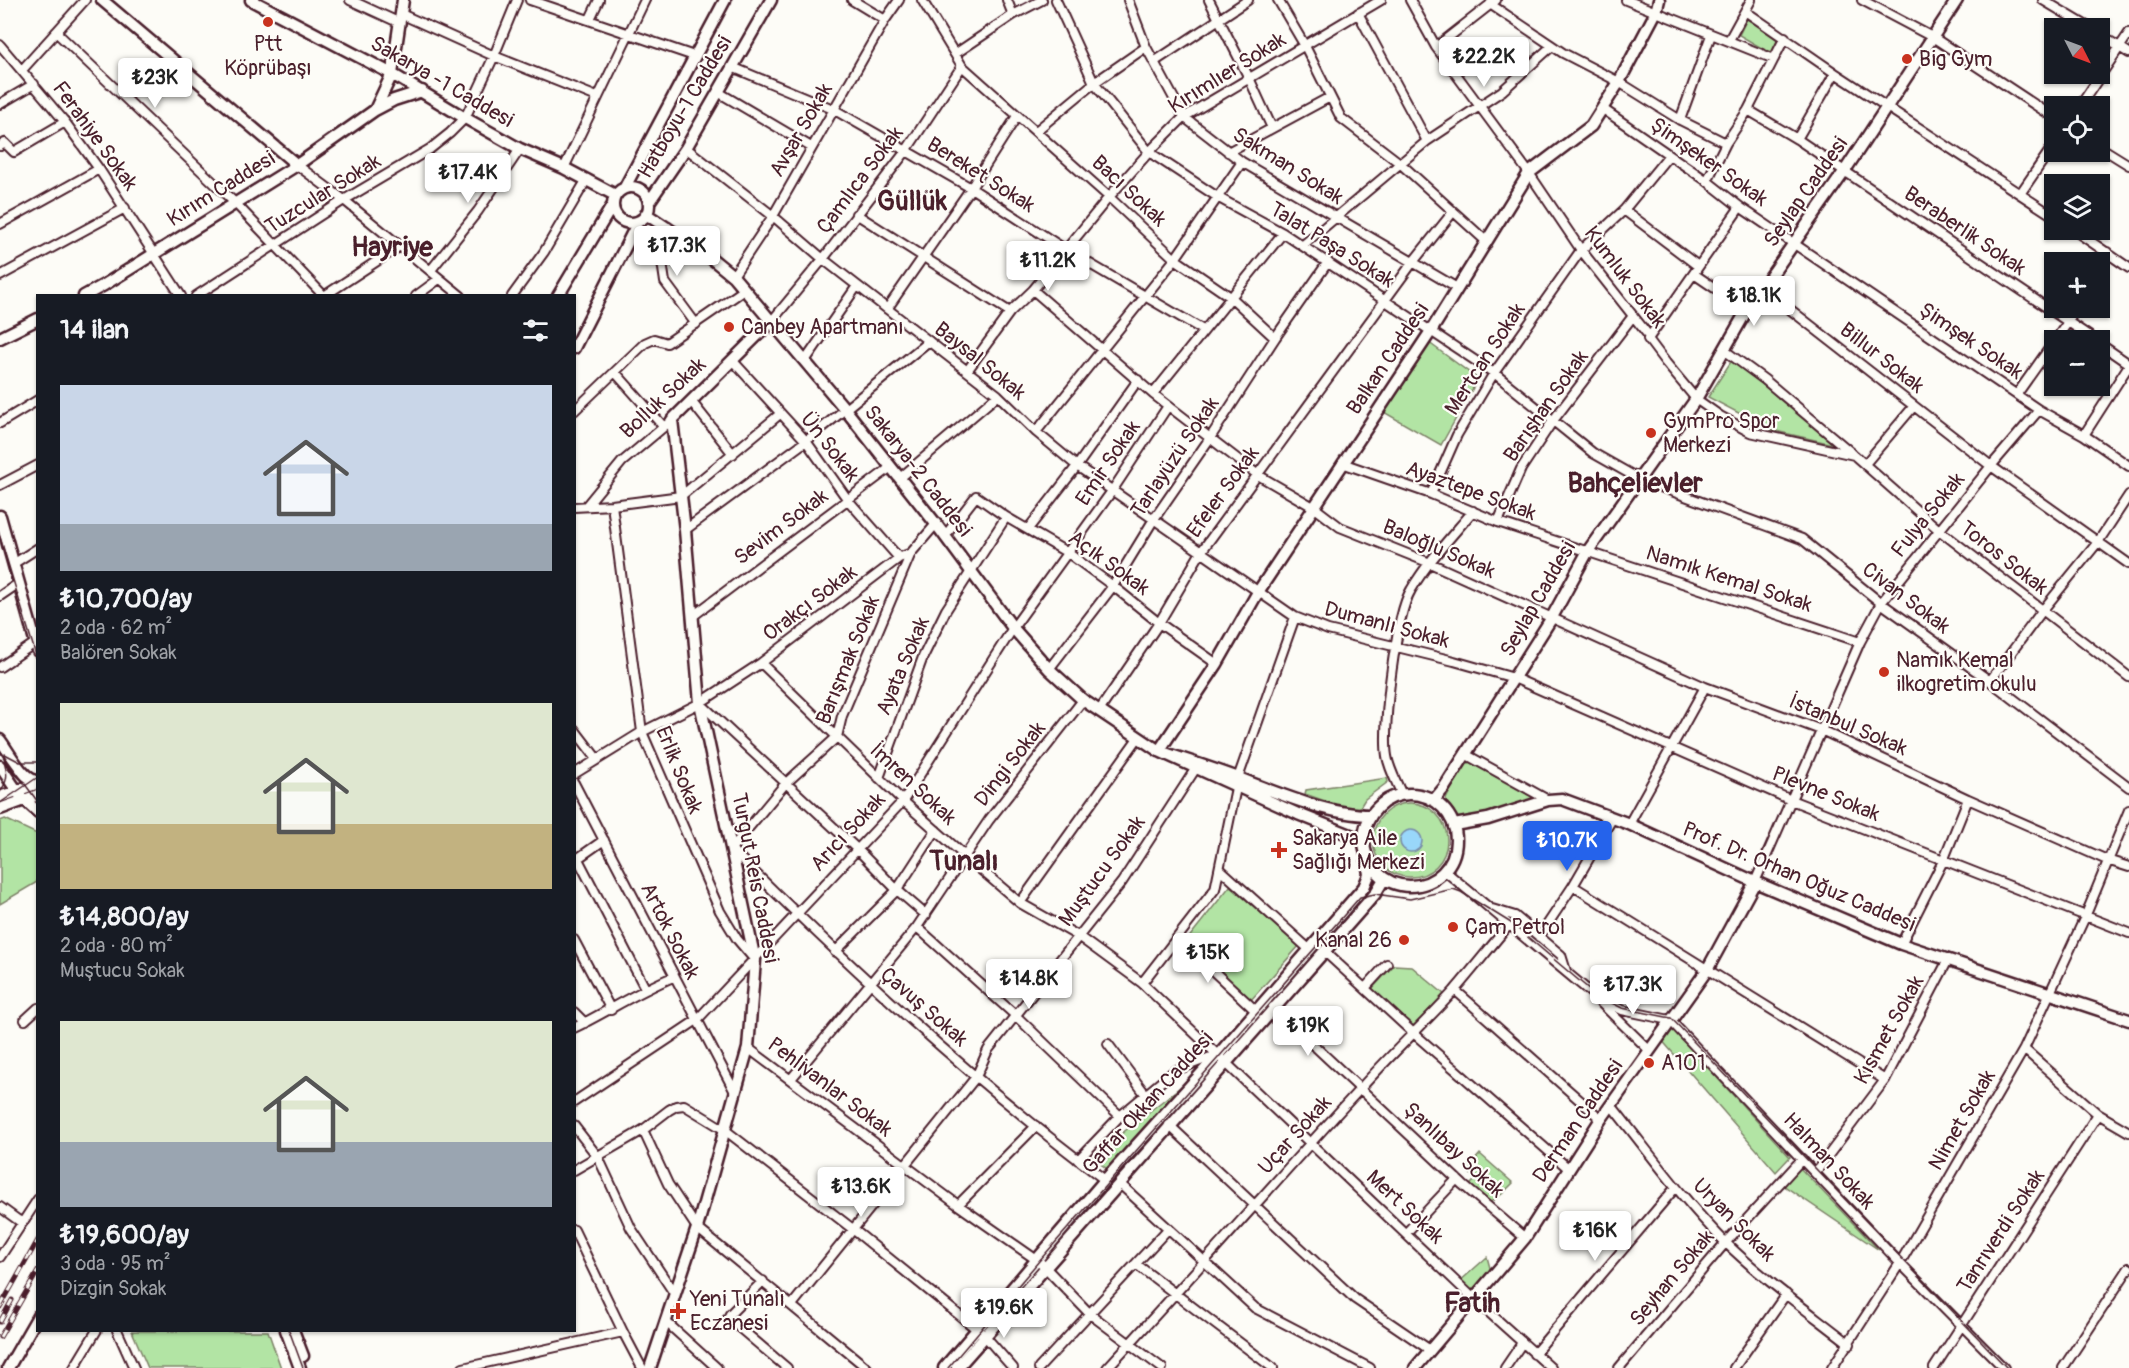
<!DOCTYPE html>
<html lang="tr">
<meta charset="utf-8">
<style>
:root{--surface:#171b24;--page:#20242c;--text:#f1f3f6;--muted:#9ea1a6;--accent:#2563eb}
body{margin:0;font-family:Pangolin,sans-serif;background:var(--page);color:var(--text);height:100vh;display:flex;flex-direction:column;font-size:22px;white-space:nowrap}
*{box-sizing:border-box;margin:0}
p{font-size:20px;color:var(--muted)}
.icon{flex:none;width:33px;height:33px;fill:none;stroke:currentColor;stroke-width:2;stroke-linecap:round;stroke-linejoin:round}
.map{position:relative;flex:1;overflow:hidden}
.details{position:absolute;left:36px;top:294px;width:540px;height:1038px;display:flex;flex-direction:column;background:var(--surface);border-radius:0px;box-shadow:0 2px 4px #0004}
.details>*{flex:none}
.needle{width:39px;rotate:132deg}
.buttons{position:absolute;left:2044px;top:18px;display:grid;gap:12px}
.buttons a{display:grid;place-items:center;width:66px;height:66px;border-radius:0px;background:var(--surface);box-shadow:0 2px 4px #0004;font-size:30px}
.price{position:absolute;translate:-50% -51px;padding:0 14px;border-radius:6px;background:#fff;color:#222;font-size:20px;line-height:39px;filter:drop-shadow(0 2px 3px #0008)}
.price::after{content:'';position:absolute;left:50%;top:36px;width:18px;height:14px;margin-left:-9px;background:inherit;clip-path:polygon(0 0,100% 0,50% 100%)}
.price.selected{background:var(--accent);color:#fff}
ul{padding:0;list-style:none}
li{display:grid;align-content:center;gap:12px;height:318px;padding:0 24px}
li span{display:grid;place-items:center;height:186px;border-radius:0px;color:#555}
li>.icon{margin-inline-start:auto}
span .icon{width:108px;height:108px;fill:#fffc;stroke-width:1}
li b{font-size:26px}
h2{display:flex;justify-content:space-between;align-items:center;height:72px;padding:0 24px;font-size:26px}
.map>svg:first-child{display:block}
.green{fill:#b2e4a4;stroke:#7e8268;stroke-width:1.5}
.water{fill:#99d7fa;stroke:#798da7;stroke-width:1.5}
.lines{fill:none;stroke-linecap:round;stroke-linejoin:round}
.minor-casing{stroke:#4a1f2b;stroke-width:12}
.secondary-casing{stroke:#4a1f2b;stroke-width:15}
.minor{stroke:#fdfcf7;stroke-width:8}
.secondary{stroke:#fdfcf7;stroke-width:10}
.tram{stroke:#4a1f2b;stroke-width:1.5}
.rail-casing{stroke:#4a1f2b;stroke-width:5}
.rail{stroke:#fdfcf7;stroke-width:3;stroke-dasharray:9;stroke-linecap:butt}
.poi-dot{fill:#c8321e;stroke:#fdfcf7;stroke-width:2}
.labels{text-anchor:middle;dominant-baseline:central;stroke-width:4.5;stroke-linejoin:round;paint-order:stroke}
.poi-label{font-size:21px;fill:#4a1f2b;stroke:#fdfcf7;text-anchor:start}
.street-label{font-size:21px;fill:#4a1f2b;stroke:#fdfcf7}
.district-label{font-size:27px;font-weight:bold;fill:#4a1f2b;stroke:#fdfcf7}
</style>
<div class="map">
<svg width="2129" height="1368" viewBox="0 0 2129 1368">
<rect width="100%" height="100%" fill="#fdfcf7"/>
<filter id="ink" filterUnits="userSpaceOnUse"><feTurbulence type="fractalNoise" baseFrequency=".0167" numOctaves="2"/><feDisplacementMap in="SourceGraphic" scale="12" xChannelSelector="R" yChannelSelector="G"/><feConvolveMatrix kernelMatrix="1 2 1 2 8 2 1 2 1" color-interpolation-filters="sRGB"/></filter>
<g filter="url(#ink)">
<path class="green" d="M1747,19L1781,38L1772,54L1739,35Z
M1428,342L1478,379L1441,445L1382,411Z
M1732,360L1837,445L1771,430L1708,397Z
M1467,758L1537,797L1458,823L1443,805Z
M1387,778L1388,782L1365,799L1357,812L1305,794L1306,790Z
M1373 840a37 37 0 1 1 74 0a37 37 0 1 1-74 0Z
M5,819L37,834V882L0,904V821Z
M1230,886L1299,946L1251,1000L1187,940Z
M1394,965L1411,966L1444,994L1410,1030L1369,992Z
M1668,1030L1674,1031L1790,1157L1776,1172L1660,1038Z
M1184,1084L1107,1169L1092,1157Z
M1480,1154L1513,1183L1502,1194L1486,1205L1467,1188L1476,1179L1466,1170Z
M1799,1167L1879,1250L1783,1185Z
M1487,1257L1492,1275L1473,1298L1458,1283Z
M132,1331H268L281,1368H148Z"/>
<path class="water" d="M1400 841a11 11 0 1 1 22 0a11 11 0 1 1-22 0Z"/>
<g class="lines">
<g class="minor-casing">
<path id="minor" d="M350,0L400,23
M530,0L694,56
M852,0L885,20
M1007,0L1013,15
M1056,0L1094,83L1149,152L1219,198L1283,233L1494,373L1593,453L1639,479L1802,539L1881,603L1990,681L2129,787
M1128,0L1146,47L1184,117L1242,162L1457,288
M1209,0L1249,78L1272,128
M1278,0L1305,46L1341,118L1401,164L1487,242
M1410,0L1436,47L1529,173L1581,250L1649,336L1648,339L1666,363L1696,399L1720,416L1750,432L1854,455L1939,530L2129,677
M1626,0L1774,59
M1862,0L1934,38L2055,118
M2043,0L2090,28
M1490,4L1563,53L1619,82L1680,120L1726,143
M1745,11L1835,73L2055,217
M1358,13L1427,141
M401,14L494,56L597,97
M590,19L599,0
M56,32L236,204L324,296
M2100,35L2129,53
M1729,40L1751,0
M0,45L65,122L99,169L181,296
M1436,47L1496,0
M955,54L1013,15L1042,0
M1154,62L1248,0
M962,66L1109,197L1175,259L1232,298L1275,338
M732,67L833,109L971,188L1066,250L1203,330
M22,70L85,0
M718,92L811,147
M0,104L34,84
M2080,106L2129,33
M1603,109L1707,181L1740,207L2039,410L2084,435L2129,466
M1748,110L1797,139L2095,340
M1680,120L1711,35
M1036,131L1094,83L1146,47
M1797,139L1835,73
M0,146L5,143L14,152L65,122
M2100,147L2129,165
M686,148L773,216L823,259L998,395L1036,432L1077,466L1295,617L1328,630L1454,661L1514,678L1791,800L2129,933
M1228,152L1330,97
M297,165L344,200L461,296
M564,168L645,0
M1707,181L1726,143L1748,110L1785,37
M2020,194L2055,143
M1624,210L1669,155
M856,214L1010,312
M0,224L99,169
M668,227L662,262L665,282L696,324
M2074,230L2129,268
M1303,245L1427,141L1502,91L1552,46
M2100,264L2107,252
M431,270L478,211L520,149
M1694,274L1747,310L1771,298L1787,307L1991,466L2129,564
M0,276L125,208
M733,276L773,216L885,20L899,0
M1033,290L1153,394L1258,475L1315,508L1340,527L1430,563L1705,687L1821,730L1968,799L2107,860L2129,867
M196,296L344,200L430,149L450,133L465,118L494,56L517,0
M324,296L400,246
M416,296L439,279
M512,296L544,252L587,179
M887,309L971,188L1017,116
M771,322L823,259L906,151L962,66L922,0
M1648,339L1740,207
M2100,344L2129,364
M1724,350L1765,380L1853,454
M732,360L806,441L848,500L899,558
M805,361L857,286
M967,371L1010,312L1033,290L1109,197L1149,152L1184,117L1381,0
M615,372L663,426
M1153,394L1283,233
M2017,394L2068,322L2076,308
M691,401L733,454
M574,411L645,343L654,339L667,343L744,290
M0,423L38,400
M1036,432L1175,259L1242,162
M2084,435L2129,365
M1342,463L1431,494L1498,522L1860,642
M1865,464L1914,406
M900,478L998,395
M0,485L38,465
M1431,494L1457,435L1494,373L1581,250L1624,210L1698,266
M612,505L642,732L720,911L737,939L754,959
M586,506L622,462L672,420
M574,507L612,505L681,496L780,414
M1498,522L1521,469L1552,422L1633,316
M1028,529L1077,466L1138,380
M685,530L806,441L929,341
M945,536L976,496L1006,517L1068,553L1113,586L1159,623L1217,664
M911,553L842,716L837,737L785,784L731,849C849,966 971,1080 1105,1180
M13,564L38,548
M0,596L19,583
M693,616L891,467
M761,663L903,801L966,857L1020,903L1078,936L1142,983L1473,1298L1551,1368
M0,667L35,643
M1049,669L1113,586L1154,519L1210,438L1275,338L1328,262
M1990,681L2042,611L2098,542L2129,495
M701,704L858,850L897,890L926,915
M1099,711L1159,623L1201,552L1413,262L1453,212
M574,729L597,759
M1465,754L1548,800
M574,774L642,732L700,703L761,663L899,558L911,553L936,524
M879,778L923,657L946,610L1006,517
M574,783L736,1094
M1402,795C1397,783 1389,769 1387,756C1382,727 1396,614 1411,590C1428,561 1452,536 1473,511
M1629,824L1705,687
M578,859L645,988
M574,861L604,840
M1220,869L1310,950
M1445,871L1596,997L1622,1010L1670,1020L1900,1263L2004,1368
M1755,882L1860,642L1881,603L1991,466L2039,410
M1573,886L1885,1080
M1020,903L1138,738
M1492,909L1515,916L1561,955L1566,971
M917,927L1015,1015L1120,1116
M1539,937L1573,886L1612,819
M1178,938L1256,1011
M574,940L611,1010
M1901,944L1943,861L1968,799
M1324,951L1410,1030L1569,1169
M835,952L897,890L936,830
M1142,983L1215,889L1238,778L1295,617
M1365,988L1387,964
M1455,990L1601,1119
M1599,1001L1649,1050
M1273,1007L1463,1185L1525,1238
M574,1012L585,1023
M25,1020L38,1008
M574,1028C608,1011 639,991 673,977
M1108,1044L1146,1095
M748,1048L958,1205L1041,1263L1090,1314L1162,1368
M2024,1049L2098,1114L2129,1132
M791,1079L917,927L989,820L1083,700
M574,1102L697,1020L903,801L1013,628L1112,491L1168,406
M1611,1105C1648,1151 1683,1200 1725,1242C1763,1279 1808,1311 1850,1344
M1169,1125L1355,1299L1430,1350
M574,1126L598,1157L631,1228L674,1293
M643,1130L668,1184L697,1228L867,1368
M1078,1160L1120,1116L1174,1071L1216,1055
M574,1170L643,1130L669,1110L676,1106L684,1105L725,1130L854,1230L985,1336L1013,1368
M1815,1173L1885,1080L1948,960
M1119,1183L1255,1308L1370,1368
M958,1205L1036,1126
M0,1207L22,1223
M574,1230L623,1332L642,1368
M1406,1233L1457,1179
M0,1257L38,1199
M1136,1264L1273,1368
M763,1281L730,1314L728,1318L787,1368
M792,1305L976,1077L988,1050L1122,882L1196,768
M665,1321L717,1368
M117,1330L134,1368
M1534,1354L1676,1187
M74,1368L97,1330
M463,1368L623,1332
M1039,1368L1168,1229
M1107,1368C1193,1276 1275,1181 1360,1089C1390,1055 1424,1024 1454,991C1473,969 1491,946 1509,925
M1505,1368L1522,1343
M1619,1368L1726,1242L1802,1159
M1734,1368L1786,1294
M1832,1368L1900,1263L2024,1049L2085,917L2129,810
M1934,1368L2098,1114
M2063,1368L2129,1268"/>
</g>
<g class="secondary-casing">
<path id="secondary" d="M102,0L297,165
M251,0L392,74L465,118L520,149L564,168L615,195
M375,110L394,100L422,91
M613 205a18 18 0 1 1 36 0a18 18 0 1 1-36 0Z
M625,187L725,0
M649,202L686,148L771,0
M646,214L706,254L733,276L845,409L936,524L1013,628L1049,669L1083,700L1159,751L1217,664L1258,592L1431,331L1529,173L1591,126L1619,82L1656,12L1659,0
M84,296L104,285L297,165L375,110L392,74L403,0
M558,296L612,206
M0,338L38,319
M574,348L638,222
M0,516L38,651
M0,740C10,753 21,778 38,782
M0,766L23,800L27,802L38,812
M1364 840a46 46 0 1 1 92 0a46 46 0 1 1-92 0Z
M0,797L38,783
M1434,800L1444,788L1551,619L1588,551L1696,399L1747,310L1844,172L1957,0
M0,809L38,795
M1454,825L1488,819L1548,800L1562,799L1629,824L1755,882L1901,944L2129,1020
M1363,840L1298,814L1159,751C1185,760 1212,768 1238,778C1277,793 1329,815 1371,815
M286,1330L300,1368
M293,1330L303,1356
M8,1368L38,1316
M650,1368L697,1228L748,1048L755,960L700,703L685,530L672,420L771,322
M944,1368L1105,1180L1218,1055L1364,887L1369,875L1367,859
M957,1368L1375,894L1384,879
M1415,1368L1525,1238L1601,1119L1707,970L1755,882"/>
</g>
<use href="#minor" class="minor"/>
<use href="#secondary" class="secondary"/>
<path class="tram" d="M0,537L38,662
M0,750L38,802
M5,754L20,762H38
M0,792C8,781 8,774 4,761
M0,803L38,777
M289,1330L303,1368
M948,1368L1039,1261L1360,897L1375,894L1410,899L1453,889L1461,892L1511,923L1596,995L1622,1008L1671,1018L2007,1368"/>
<g class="rail-casing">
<path id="rail" d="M0,1307L38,1240
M0,1322L12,1300
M0,1337L38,1271"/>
</g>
<use href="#rail" class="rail"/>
</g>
</g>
<g class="poi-dot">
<circle cx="268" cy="22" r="6"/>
<circle cx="1907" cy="59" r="6"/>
<circle cx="729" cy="327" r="6"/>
<circle cx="1651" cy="433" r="6"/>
<circle cx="1884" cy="672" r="6"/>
<path d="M1276 841h6v6h6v6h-6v6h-6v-6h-6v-6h6z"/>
<circle cx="1453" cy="927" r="6"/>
<circle cx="1404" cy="940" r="6"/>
<circle cx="1649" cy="1063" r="6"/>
<path d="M675 1302h6v6h6v6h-6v6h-6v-6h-6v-6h6z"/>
</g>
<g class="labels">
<g class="poi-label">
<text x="268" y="44" text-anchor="middle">Ptt<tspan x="268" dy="24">Köprübaşı</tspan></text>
<text x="1919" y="59">Big Gym</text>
<text x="741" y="327">Canbey Apartmanı</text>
<text x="1663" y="421">GymPro Spor<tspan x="1663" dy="24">Merkezi</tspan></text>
<text x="1896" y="660">Namık Kemal<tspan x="1896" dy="24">ilkogretim okulu</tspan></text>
<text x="1292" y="838">Sakarya Aile<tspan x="1292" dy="24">Sağlığı Merkezi</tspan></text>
<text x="1465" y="927">Çam Petrol</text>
<text x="1392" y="940" text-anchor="end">Kanal 26</text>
<text x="1661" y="1063">A101</text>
<text x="690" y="1299">Yeni Tunalı<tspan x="690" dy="24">Eczanesi</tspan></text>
</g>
<g class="street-label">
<text transform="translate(1227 73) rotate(-32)">Kırımlıer Sokak</text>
<text transform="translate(442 82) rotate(30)">Sakarya -1 Caddesi</text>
<text transform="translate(685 107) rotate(-59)">Hatboyu-1 Caddesi</text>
<text transform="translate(801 130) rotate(-60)">Avşar Sokak</text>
<text transform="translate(95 136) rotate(54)">Ferahiye Sokak</text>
<text transform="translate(1709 162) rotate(35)">Şimşeker Sokak</text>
<text transform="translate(1288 166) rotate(32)">Sakman Sokak</text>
<text transform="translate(981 175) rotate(32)">Bereket Sokak</text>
<text transform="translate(860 180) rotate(-53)">Çamlıca Sokak</text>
<text transform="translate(221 189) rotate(-32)">Kırım Caddesi</text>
<text transform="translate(1129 191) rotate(43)">Bacı Sokak</text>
<text transform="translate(1806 192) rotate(-55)">Seylap Caddesi</text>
<text transform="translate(323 194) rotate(-32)">Tuzcular Sokak</text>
<text transform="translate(1965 231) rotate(34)">Beraberlik Sokak</text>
<text transform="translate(1332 245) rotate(32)">Talat Paşa Sokak</text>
<text transform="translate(1625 277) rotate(53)">Kumluk Sokak</text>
<text transform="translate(1971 341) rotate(34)">Şimşek Sokak</text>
<text transform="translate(1882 358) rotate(38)">Billur Sokak</text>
<text transform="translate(1388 359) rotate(-56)">Balkan Caddesi</text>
<text transform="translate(1485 359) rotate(-57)">Mertcan Sokak</text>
<text transform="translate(980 361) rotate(39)">Baysal Sokak</text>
<text transform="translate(663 398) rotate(-43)">Bolluk Sokak</text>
<text transform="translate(1546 406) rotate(-55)">Barışhan Sokak</text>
<text transform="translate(830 447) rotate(52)">Ün Sokak</text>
<text transform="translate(1175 457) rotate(-56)">Tarlayüzü Sokak</text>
<text transform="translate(1108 463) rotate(-56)">Emir Sokak</text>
<text transform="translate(918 471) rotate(52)">Sakarya-2 Caddesi</text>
<text transform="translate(1471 491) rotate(20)">Ayaztepe Sokak</text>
<text transform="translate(1223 492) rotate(-54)">Efeler Sokak</text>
<text transform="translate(1928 515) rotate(-51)">Fulya Sokak</text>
<text transform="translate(781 527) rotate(-37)">Sevim Sokak</text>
<text transform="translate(1439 549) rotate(23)">Baloğlu Sokak</text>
<text transform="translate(2004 558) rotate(38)">Toros Sokak</text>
<text transform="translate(1109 563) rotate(36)">Açık Sokak</text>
<text transform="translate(1729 579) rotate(18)">Namık Kemal Sokak</text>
<text transform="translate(1906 598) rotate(37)">Civan Sokak</text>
<text transform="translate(1538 599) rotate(-60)">Seylap Caddesi</text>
<text transform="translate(810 603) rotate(-37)">Orakçı Sokak</text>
<text transform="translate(1387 625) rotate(15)">Dumanlı Sokak</text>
<text transform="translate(848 660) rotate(-68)">Barışmak Sokak</text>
<text transform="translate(903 666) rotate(-67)">Ayata Sokak</text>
<text transform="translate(1848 725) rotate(23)">İstanbul Sokak</text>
<text transform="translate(1010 764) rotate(-52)">Dingi Sokak</text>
<text transform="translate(679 770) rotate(68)">Erlik Sokak</text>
<text transform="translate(913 784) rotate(43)">İmren Sokak</text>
<text transform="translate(1826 794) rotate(22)">Plevne Sokak</text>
<text transform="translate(848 832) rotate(-47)">Arıcı Sokak</text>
<text transform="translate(1102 871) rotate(-54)">Muştucu Sokak</text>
<text transform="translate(1799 877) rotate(23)">Prof. Dr. Orhan Oğuz Caddesi</text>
<text transform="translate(755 878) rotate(79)">Turgut Reis Caddesi</text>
<text transform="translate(670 931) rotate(63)">Artok Sokak</text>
<text transform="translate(924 1007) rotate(41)">Çavuş Sokak</text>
<text transform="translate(1889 1030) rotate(-61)">Kısmet Sokak</text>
<text transform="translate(830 1087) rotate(37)">Pehlivanlar Sokak</text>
<text transform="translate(1148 1103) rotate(-48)">Gaffar Okkan Caddesi</text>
<text transform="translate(1962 1120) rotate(-60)">Nimet Sokak</text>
<text transform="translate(1578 1121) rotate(-56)">Derman Caddesi</text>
<text transform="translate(1295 1135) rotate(-48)">Uçar Sokak</text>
<text transform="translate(1454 1150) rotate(43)">Şanlıbay Sokak</text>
<text transform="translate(1829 1161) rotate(47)">Halman Sokak</text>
<text transform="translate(1405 1207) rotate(43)">Mert Sokak</text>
<text transform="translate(1734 1220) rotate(45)">Uryan Sokak</text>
<text transform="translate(2001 1231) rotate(-57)">Tanrıverdi Sokak</text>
<text transform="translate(1672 1278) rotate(-50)">Seyhan Sokak</text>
</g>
<g class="district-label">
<text x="912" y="201">Güllük</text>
<text x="392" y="247">Hayriye</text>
<text x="1635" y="483">Bahçelievler</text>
<text x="964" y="861">Tunalı</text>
<text x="1472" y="1303">Fatih</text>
</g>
</g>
</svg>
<div class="buttons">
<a><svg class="needle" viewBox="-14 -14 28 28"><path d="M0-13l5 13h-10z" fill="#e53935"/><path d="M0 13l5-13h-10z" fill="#9ea1a6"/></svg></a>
<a><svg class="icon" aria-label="locate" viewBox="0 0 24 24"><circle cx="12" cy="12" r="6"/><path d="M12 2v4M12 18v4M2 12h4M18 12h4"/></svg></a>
<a><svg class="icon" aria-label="layers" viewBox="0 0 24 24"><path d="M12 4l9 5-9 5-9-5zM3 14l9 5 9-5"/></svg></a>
<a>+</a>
<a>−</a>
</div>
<b class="price" style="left:1484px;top:88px">₺22.2K</b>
<b class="price" style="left:155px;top:109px">₺23K</b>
<b class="price" style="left:468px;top:204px">₺17.4K</b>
<b class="price" style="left:677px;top:277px">₺17.3K</b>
<b class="price" style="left:1048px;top:292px">₺11.2K</b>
<b class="price" style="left:1754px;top:327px">₺18.1K</b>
<b class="price selected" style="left:1567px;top:872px">₺10.7K</b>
<b class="price" style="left:1208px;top:984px">₺15K</b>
<b class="price" style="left:1029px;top:1010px">₺14.8K</b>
<b class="price" style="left:1633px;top:1016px">₺17.3K</b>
<b class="price" style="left:1308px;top:1057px">₺19K</b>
<b class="price" style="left:861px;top:1218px">₺13.6K</b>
<b class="price" style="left:1595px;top:1262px">₺16K</b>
<b class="price" style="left:1004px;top:1339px">₺19.6K</b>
<section class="details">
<h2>14 ilan<svg class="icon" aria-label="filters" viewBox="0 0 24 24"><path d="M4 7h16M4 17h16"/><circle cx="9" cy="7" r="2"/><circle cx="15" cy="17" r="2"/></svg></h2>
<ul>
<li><span style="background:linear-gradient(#c9d6e8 75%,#9aa5b1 0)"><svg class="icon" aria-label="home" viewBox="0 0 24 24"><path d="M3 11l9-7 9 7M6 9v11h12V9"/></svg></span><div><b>₺10,700/ay</b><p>2 oda · 62 m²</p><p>Balören Sokak</p></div></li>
<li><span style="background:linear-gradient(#dfe7d0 65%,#c2b280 0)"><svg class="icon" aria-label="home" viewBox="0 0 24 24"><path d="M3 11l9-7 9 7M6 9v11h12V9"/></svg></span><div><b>₺14,800/ay</b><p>2 oda · 80 m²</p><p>Muştucu Sokak</p></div></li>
<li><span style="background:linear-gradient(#dfe7d0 65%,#9aa5b1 0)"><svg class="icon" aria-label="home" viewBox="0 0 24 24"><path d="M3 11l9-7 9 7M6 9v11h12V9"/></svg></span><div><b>₺19,600/ay</b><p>3 oda · 95 m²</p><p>Dizgin Sokak</p></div></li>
</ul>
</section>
</div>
